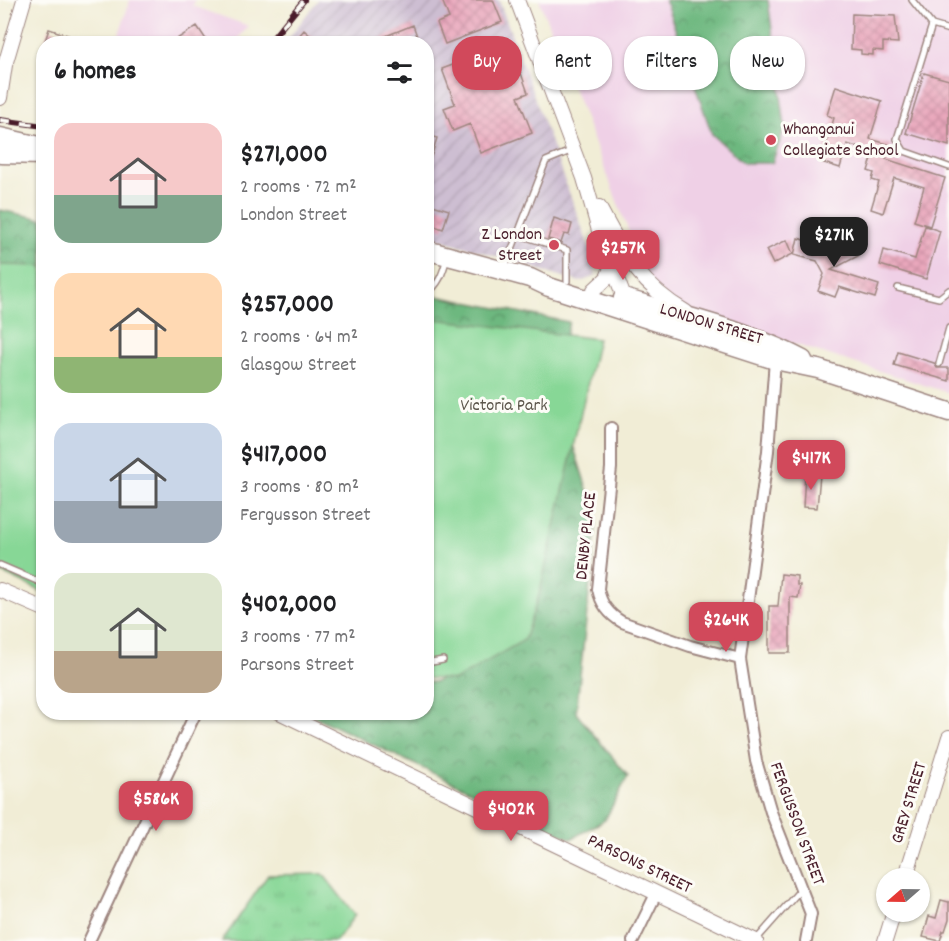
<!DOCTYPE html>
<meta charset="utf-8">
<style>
:root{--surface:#fff;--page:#f6f6f6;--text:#202124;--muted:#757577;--accent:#d1495b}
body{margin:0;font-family:Dekko,sans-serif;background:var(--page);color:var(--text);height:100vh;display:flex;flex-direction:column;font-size:22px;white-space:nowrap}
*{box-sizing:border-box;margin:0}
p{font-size:20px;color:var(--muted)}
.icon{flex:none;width:33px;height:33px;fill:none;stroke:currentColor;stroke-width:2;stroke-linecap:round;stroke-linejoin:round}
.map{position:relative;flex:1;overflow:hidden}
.panel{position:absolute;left:36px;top:36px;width:398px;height:684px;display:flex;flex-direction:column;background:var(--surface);border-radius:24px;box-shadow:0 2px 4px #0004}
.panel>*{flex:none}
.top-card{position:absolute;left:452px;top:36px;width:406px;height:54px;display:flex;gap:12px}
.needle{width:39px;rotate:250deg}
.fabs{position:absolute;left:876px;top:868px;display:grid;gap:12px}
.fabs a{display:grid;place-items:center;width:54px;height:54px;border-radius:50%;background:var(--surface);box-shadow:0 2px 4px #0004;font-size:30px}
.price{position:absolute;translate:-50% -51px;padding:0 14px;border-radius:12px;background:var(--accent);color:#fff;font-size:20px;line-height:39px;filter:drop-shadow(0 2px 3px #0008)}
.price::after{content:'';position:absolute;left:50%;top:36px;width:18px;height:14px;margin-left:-9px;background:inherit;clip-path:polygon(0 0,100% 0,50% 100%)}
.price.selected{background:#222;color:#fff}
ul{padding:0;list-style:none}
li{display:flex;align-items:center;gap:18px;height:150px;padding:0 18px}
li span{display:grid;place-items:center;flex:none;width:168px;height:120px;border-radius:18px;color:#555}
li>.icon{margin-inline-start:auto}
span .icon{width:72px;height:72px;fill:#fffc;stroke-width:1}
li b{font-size:26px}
h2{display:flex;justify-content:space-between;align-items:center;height:72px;padding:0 18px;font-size:26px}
.chip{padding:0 21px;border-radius:24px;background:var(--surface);box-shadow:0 2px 4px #0004;font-size:21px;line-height:54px}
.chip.selected{background:var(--accent);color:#fff}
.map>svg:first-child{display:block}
.built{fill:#efd0e6}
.industrial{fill:url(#industrial-furrows)}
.grass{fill:url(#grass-tufts);stroke:#687b60;stroke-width:1.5}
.forest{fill:url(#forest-crowns);stroke:#5c6c55;stroke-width:1.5}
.park{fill:#87d796;stroke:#687b60;stroke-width:1.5}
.building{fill:url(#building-cross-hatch)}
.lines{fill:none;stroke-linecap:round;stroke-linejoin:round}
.lane-casing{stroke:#9e8680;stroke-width:8}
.street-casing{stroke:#9e8680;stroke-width:14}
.secondary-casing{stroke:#9e8680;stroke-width:16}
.highway-casing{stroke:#9e8680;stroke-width:21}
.lane{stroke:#fff;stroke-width:5}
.street{stroke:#fff;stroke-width:10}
.secondary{stroke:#fff;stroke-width:14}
.highway{stroke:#fff;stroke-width:18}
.rail-casing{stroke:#4a1f2b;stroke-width:6}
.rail{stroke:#fdfcf7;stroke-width:4;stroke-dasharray:11;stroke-linecap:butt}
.poi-dot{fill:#d1495b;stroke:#fdfcf7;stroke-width:2}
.labels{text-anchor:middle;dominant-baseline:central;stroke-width:6;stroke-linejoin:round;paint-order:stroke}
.poi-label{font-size:18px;fill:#4a1f2b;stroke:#fdfcf7;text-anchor:start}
.street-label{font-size:18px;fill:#4a1f2b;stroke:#fdfcf7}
.park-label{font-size:18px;fill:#5c564b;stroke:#fdfcf7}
</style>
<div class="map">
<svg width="949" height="941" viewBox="0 0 949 941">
<defs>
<pattern id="industrial-furrows" width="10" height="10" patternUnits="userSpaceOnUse" patternTransform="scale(1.5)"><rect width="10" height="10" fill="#cdbed2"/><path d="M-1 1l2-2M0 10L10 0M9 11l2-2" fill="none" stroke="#b2a3b4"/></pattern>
<pattern id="grass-tufts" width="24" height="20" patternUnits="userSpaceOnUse" patternTransform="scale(1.5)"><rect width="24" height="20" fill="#87d796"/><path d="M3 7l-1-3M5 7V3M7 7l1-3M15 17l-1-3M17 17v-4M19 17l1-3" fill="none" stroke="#76b881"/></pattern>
<pattern id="forest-crowns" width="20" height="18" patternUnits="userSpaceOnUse" patternTransform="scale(1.5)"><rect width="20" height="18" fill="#6db87f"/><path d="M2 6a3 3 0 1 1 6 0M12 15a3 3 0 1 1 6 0" fill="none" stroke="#5c9568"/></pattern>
<pattern id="building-cross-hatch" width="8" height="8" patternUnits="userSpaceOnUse" patternTransform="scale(1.5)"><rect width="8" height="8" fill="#e9a7bc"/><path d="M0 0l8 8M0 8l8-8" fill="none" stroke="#c98fa2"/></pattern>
</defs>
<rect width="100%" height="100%" fill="#fdfcf7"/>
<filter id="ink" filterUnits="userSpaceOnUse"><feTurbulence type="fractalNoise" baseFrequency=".0167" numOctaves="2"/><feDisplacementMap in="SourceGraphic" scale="12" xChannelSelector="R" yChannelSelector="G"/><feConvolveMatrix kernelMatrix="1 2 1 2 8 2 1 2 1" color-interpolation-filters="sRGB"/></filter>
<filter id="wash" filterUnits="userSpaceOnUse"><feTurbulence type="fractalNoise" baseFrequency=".008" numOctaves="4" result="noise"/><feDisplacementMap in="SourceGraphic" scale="24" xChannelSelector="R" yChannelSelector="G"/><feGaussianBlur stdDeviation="1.35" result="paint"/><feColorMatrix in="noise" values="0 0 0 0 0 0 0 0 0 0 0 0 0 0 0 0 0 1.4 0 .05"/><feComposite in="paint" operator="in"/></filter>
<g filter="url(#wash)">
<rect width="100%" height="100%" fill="#f1edd6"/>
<path class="built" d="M130,0H195L193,6L249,26L234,43L116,44Z
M539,0H949V393L680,308L648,281Z"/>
<path class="industrial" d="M318,0H499L592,255L596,276L580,282L426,235V44H284Z"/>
<path class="grass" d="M323,874L355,915L336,941H222L268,875Z"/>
<path class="forest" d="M665,0H768L785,127L772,163H744L712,134Z
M0,210L43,219V320L0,304Z
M426,294L569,322L554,385L597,520L576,713L628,776L605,820L571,839L311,715L315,712H426V682H436L465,661L426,420Z"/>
<path class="park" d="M0,265L43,266V592L0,572Z
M426,318L598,339L539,595L524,640L455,680L426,678Z"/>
<g id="blocks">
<path class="building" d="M442,0H493L502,22L445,44L437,23L449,18Z
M852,14L895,16L898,43L883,42V51L873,50V55L861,54V50L851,49Z
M413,25L417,36L397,44H366Z
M197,26L209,44H169Z
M49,29L89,42V44H44Z
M304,30L320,44H292Z
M501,47L513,77L521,73L528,93L518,97L532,133L481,153L470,124L453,131L444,108L455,104L442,69Z
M924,73L949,80V146L906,133Z
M836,86L882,101L870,139L891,145L886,159L945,178L930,226L914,221L924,187L894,178L883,213L871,209L879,182L872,180L874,173L868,171L874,152L847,144L840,168L821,162L834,118L827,115Z
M426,135L437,138L428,167L426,166Z
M426,203L449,210L443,229L426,223Z
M554,218L572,224L569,235L564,234L561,243L548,239Z
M925,226L940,231L926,279L880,265L884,250L915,259Z
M798,238L825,246L832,243L837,253L853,245L858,256L831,270L879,285L875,298L839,287L835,297L818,291L824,274L817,261L794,255Z
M787,240L793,254L773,264L766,250Z
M898,352L934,363L937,368H949V381L894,365Z
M805,474L820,475L817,508L803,507Z
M781,574L797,576V585H800L798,598L790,597V653H769V606H778Z
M941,900L949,902V919L945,931H943L940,941L923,937L929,916L936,918Z"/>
</g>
</g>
<g filter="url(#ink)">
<use href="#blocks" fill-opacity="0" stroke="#9e8680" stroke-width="1.5"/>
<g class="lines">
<g class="lane-casing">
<path id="lane" d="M912,0L932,25L949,30
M932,25L897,139L904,151L949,167
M517,234L567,250V281
M505,267L546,161L573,150
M898,288L939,298L949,290
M426,293C439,286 443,272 447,258
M939,364L949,328
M0,565L44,584
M426,663L443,660
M756,940L801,889"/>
</g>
<g class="street-casing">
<path id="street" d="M775,360L768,451L740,659L756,761L771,812L811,914L806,941
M611,428V468L598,589C601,604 608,614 622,622L690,646L740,659
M89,941L196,712
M633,941L656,894"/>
</g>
<g class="secondary-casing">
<path id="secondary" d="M517,0L584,178L600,234L627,305
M0,98L5,65L24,0
M599,207C623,252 639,285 686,312
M594,290L607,278L612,265
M0,590L44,609
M279,712L756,941
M905,879L949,737
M885,941L894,912"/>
</g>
<g class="highway-casing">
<path id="highway" d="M0,137L44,147
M0,154L44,155
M426,250L530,278L549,287L775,360L818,369L949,412
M623,298C684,316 747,330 803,360"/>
</g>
<use href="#lane" class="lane"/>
<use href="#street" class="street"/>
<use href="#secondary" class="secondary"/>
<use href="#highway" class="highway"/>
<g class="rail-casing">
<path id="rail" d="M268,44L304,0
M0,120L44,126"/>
</g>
<use href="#rail" class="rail"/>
</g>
</g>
<g class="poi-dot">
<circle cx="771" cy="140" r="6"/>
<circle cx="554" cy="245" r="6"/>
</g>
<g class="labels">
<g class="poi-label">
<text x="783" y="130">Whanganui<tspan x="783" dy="21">Collegiate School</tspan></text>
<text x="542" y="235" text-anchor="end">Z London<tspan x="542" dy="21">Street</tspan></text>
</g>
<g class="street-label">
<text transform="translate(711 325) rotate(17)">LONDON STREET</text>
<text transform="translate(587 536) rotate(-84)">DENBY PLACE</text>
<text transform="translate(910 803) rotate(-73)">GREY STREET</text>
<text transform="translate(796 824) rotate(70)">FERGUSSON STREET</text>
<text transform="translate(639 865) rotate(26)">PARSONS STREET</text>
</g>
<g class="park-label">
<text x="504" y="406">Victoria Park</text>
</g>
</g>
</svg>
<div class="fabs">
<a><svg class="needle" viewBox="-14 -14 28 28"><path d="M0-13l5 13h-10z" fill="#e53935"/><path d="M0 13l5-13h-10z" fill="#757577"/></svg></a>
</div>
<b class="price selected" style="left:834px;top:268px">$271K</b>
<b class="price" style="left:623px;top:281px">$257K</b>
<b class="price" style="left:811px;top:491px">$417K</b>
<b class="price" style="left:726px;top:653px">$264K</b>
<b class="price" style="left:156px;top:832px">$586K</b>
<b class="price" style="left:511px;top:842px">$402K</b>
<div class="top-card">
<a class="chip selected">Buy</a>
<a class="chip">Rent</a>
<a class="chip">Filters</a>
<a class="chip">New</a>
</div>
<section class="panel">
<h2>6 homes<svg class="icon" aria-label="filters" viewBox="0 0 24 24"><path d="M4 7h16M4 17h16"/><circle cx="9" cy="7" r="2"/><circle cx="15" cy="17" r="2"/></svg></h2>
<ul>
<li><span style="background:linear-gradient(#f6c9c9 60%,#7fa58c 0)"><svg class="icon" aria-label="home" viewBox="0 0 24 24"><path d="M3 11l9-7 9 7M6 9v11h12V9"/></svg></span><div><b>$271,000</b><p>2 rooms · 72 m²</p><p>London Street</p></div></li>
<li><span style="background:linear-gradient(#ffd9b3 70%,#8fb573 0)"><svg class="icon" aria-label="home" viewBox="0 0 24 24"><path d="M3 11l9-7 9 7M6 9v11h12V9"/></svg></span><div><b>$257,000</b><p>2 rooms · 64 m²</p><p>Glasgow Street</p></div></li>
<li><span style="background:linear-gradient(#c9d6e8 65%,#9aa5b1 0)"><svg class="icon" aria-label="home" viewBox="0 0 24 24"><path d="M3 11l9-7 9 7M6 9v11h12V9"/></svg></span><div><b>$417,000</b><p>3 rooms · 80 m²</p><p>Fergusson Street</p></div></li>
<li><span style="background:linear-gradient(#dfe7d0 65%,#b9a48a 0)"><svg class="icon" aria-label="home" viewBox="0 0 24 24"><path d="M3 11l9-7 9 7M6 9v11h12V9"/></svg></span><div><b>$402,000</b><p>3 rooms · 77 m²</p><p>Parsons Street</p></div></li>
</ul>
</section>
</div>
